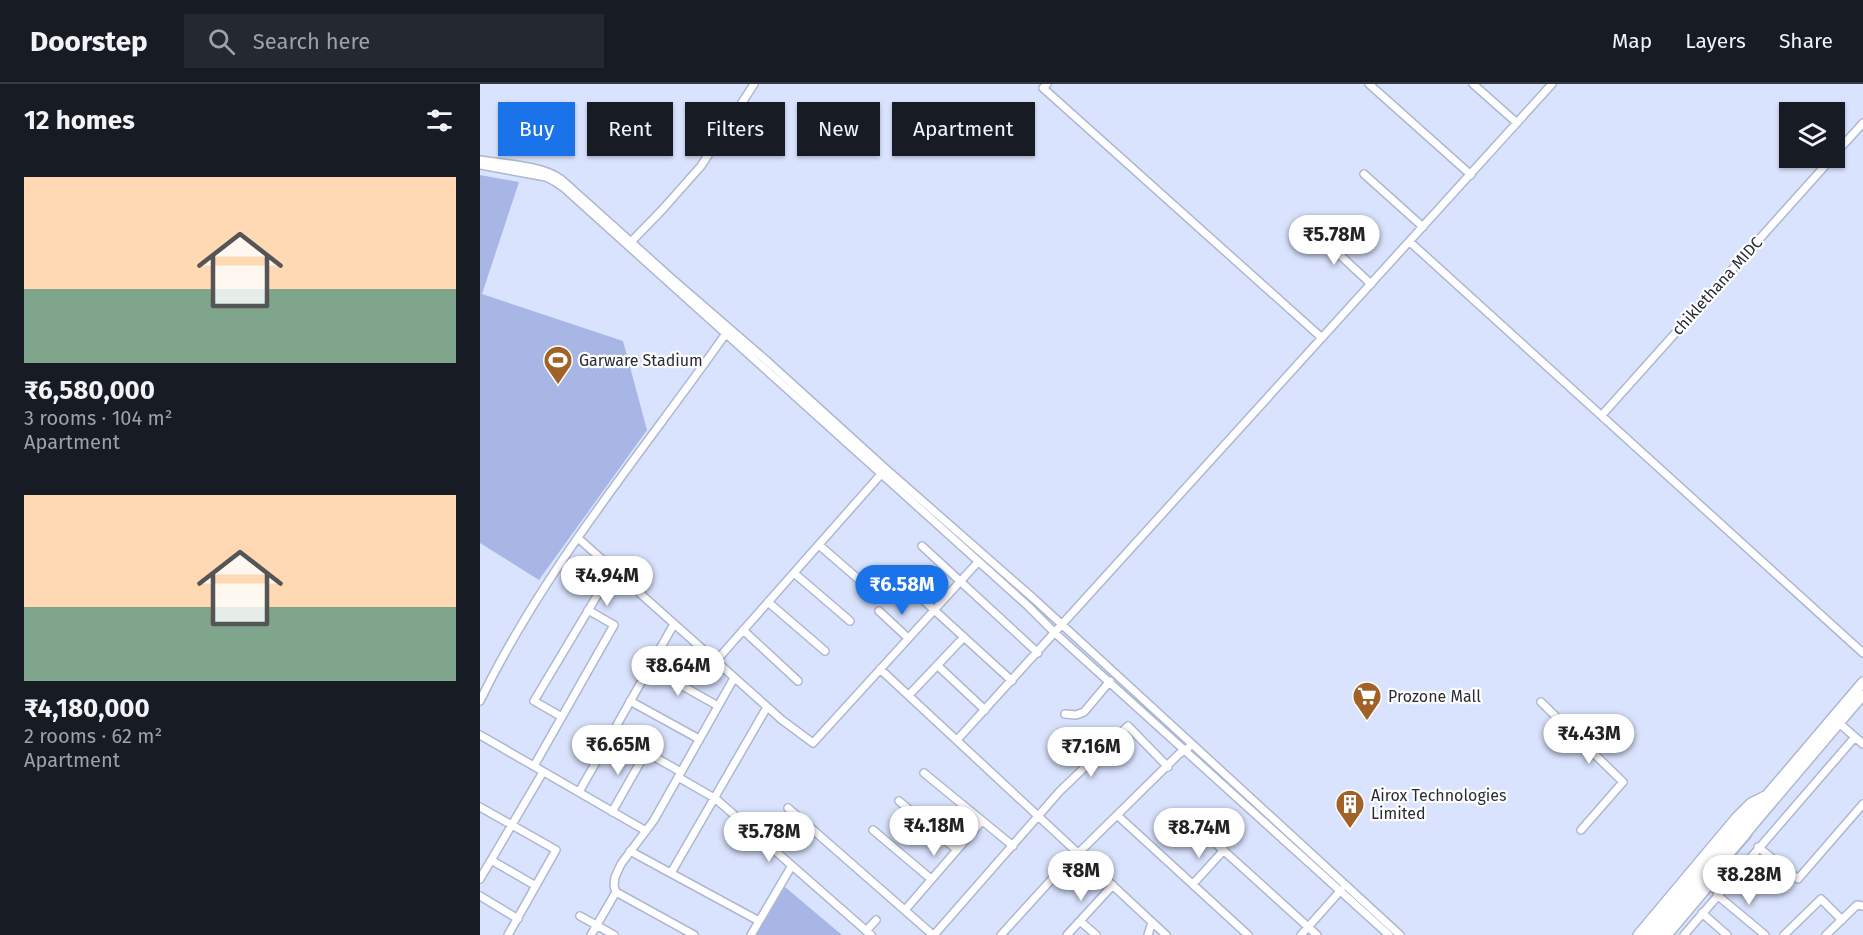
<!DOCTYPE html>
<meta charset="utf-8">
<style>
:root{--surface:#171b24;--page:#242831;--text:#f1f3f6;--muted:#9ea1a6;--line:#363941;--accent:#1a73e8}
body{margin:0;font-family:"Fira Sans",sans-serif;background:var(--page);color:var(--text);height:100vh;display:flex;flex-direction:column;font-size:22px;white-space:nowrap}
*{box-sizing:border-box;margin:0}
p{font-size:20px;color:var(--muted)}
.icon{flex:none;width:33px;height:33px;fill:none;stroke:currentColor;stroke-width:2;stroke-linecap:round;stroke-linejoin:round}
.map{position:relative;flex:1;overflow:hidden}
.side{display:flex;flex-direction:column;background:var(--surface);width:480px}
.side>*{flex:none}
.hud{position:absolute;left:18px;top:18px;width:570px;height:54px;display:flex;gap:12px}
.tools{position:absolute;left:1299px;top:18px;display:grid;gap:12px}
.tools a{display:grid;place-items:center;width:66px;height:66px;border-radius:0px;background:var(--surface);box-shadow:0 2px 4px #0004;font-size:30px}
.price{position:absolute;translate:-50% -51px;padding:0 14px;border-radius:21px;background:#fff;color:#222;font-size:20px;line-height:39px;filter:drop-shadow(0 2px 3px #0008)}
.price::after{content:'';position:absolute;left:50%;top:36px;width:18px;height:14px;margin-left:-9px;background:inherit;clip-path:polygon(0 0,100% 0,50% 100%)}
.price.active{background:var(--accent);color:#fff}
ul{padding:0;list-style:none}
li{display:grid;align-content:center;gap:12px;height:318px;padding:0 24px}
li span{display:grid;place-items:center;height:186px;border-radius:0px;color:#555}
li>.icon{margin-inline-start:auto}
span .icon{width:108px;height:108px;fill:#fffc;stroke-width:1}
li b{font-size:26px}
h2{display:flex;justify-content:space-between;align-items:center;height:72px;padding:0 24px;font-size:26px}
.pill{padding:0 21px;border-radius:0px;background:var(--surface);box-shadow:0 2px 4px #0004;font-size:21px;line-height:54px}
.pill.active{background:var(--accent);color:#fff}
header{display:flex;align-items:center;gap:36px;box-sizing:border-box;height:84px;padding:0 30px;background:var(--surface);border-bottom:2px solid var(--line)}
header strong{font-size:28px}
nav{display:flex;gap:33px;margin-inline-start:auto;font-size:21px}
.search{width:420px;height:54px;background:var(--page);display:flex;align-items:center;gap:15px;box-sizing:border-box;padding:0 21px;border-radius:0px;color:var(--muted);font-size:22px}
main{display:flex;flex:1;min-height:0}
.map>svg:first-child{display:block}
.green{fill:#a7b6e4}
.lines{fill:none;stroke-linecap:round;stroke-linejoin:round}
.minor-casing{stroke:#aeb7d1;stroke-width:10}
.major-casing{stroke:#aeb7d1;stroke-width:12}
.highway-casing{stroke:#aeb7d1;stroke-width:14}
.minor{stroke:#fff;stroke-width:7}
.major{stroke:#fff;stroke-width:9}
.highway{stroke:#fff;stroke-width:10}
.labels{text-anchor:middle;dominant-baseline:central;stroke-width:4.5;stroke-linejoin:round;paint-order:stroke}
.street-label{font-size:16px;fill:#282b35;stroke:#fff}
.poi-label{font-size:16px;fill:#282b35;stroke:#fff;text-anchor:start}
</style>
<header>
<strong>Doorstep</strong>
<div class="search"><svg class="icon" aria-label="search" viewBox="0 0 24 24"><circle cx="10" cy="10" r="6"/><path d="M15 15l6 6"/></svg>Search here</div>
<nav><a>Map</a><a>Layers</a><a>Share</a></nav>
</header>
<main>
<section class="side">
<h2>12 homes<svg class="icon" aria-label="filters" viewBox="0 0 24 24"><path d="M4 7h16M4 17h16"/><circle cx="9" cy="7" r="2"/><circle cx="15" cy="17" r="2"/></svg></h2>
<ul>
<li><span style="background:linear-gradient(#ffd9b3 60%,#7fa58c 0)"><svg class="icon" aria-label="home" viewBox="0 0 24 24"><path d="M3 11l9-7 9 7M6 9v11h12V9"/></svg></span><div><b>₹6,580,000</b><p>3 rooms · 104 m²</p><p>Apartment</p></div></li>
<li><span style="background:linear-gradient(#ffd9b3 60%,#7fa58c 0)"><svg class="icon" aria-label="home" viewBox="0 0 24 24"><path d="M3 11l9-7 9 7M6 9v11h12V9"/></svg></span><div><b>₹4,180,000</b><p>2 rooms · 62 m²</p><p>Apartment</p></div></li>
</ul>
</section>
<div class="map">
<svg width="1383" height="851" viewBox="0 0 1383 851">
<rect width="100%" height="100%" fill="#dae3fe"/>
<path class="green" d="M0,91L39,98L2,210L143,257L167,346L59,496L0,459Z
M305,803L362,851H276Z"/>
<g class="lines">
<g class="minor-casing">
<path id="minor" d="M567,0L563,4L842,254
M889,0L991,91
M993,0L1037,39
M1354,71L1383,39
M0,76C24,80 63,81 82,96L190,193L287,277L406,385L553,514L920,851
M0,81L66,93L74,97L83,103L548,522L576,550L909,851
M884,90L943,143
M833,146L891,200
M930,158L1383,569
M148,161L182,126L221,82L274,0
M1122,331L1352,74
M98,454L302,636L333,659L498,478
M339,461L384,500
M442,462L558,569
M314,489L370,537
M418,493L532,597
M288,518L345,567
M399,527L428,554
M263,546L318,597
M236,577L403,388
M457,581L505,626
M169,583L238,622
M400,585L686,851
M429,611L484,553
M0,617C65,483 162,369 247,248
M150,617L219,655
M1061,618L1143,698L1101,746
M585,630L596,631L604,628L630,597
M82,633L54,617L133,485
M1359,639L1383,660
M132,649L201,688
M0,651L166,747
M477,656L1072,0
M54,682L134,541L108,526
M444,689L533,762
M198,693L236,715L391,851
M99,708L194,540
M419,717L477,766
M0,723L76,766L28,851
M308,724L453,851
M132,728L166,668
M637,731L768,851
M711,737L837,851
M393,746L451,795
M1278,763L1318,795L1383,720
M150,767L279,837
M11,776L56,802
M191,789L287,623
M0,795L63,688
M713,800L744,766
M136,808L214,851
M1237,811L1285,851
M0,812L38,835
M425,826L502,737
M1222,829L1247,851
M100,832L134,851
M600,837L616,851
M386,847L396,836
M111,851L136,808L134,802L135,793L141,780L174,736L254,594
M271,851L311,783
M454,851L580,707L648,642L688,683
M521,851L571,796L699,670L708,664
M587,851L633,801
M668,851L672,838
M821,851L861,806
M1204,851L1375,653
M1304,851L1341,815L1362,836
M1346,851L1377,821L1383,822"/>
</g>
<g class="major-casing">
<path id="major" d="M1269,732L1383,598
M1266,749L1383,611
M1158,851L1256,734L1271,719L1285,712
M1187,851L1250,776"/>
</g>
<g class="highway-casing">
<path id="highway" d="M1169,851L1269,732
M1179,851L1266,749"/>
</g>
<use href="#minor" class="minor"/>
<use href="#major" class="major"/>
<use href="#highway" class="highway"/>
</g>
<defs>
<g id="stadium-pin" transform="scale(1.5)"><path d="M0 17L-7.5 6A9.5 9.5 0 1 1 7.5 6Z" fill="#a06227" stroke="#fff"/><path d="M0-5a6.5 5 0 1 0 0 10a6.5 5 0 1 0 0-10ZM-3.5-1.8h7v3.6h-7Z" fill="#fff"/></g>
<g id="supermarket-pin" transform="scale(1.5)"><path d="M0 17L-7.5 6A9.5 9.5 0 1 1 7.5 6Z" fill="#a06227" stroke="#fff"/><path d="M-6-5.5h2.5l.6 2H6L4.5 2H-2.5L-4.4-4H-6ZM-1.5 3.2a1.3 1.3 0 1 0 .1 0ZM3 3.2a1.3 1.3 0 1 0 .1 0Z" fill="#fff"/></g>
<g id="building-pin" transform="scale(1.5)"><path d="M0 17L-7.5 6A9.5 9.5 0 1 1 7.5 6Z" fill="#a06227" stroke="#fff"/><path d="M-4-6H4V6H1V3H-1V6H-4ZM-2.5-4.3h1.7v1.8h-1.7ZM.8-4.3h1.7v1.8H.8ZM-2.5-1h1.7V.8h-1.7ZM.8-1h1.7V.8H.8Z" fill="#fff"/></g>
</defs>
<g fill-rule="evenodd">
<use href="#stadium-pin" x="78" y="276"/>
<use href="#supermarket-pin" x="887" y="612"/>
<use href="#building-pin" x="870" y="720"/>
</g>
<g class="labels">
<g class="street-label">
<text transform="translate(1237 202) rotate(-48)">chiklethana MIDC</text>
</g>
<g class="poi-label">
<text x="99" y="276">Garware Stadium</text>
<text x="908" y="612">Prozone Mall</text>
<text x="891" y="711">Airox Technologies<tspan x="891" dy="18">Limited</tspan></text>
</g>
</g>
</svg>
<div class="tools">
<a><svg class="icon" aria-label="layers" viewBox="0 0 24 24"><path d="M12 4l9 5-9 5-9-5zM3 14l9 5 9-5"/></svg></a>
</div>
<b class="price" style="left:854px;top:182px">₹5.78M</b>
<b class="price" style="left:127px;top:523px">₹4.94M</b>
<b class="price active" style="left:422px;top:532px">₹6.58M</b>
<b class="price" style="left:198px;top:613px">₹8.64M</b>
<b class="price" style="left:1109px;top:681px">₹4.43M</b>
<b class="price" style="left:138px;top:692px">₹6.65M</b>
<b class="price" style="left:611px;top:694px">₹7.16M</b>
<b class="price" style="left:454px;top:773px">₹4.18M</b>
<b class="price" style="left:719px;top:775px">₹8.74M</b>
<b class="price" style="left:289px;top:779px">₹5.78M</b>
<b class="price" style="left:601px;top:818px">₹8M</b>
<b class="price" style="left:1269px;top:822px">₹8.28M</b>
<div class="hud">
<a class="pill active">Buy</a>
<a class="pill">Rent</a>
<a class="pill">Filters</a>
<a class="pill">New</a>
<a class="pill">Apartment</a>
</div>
</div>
</main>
